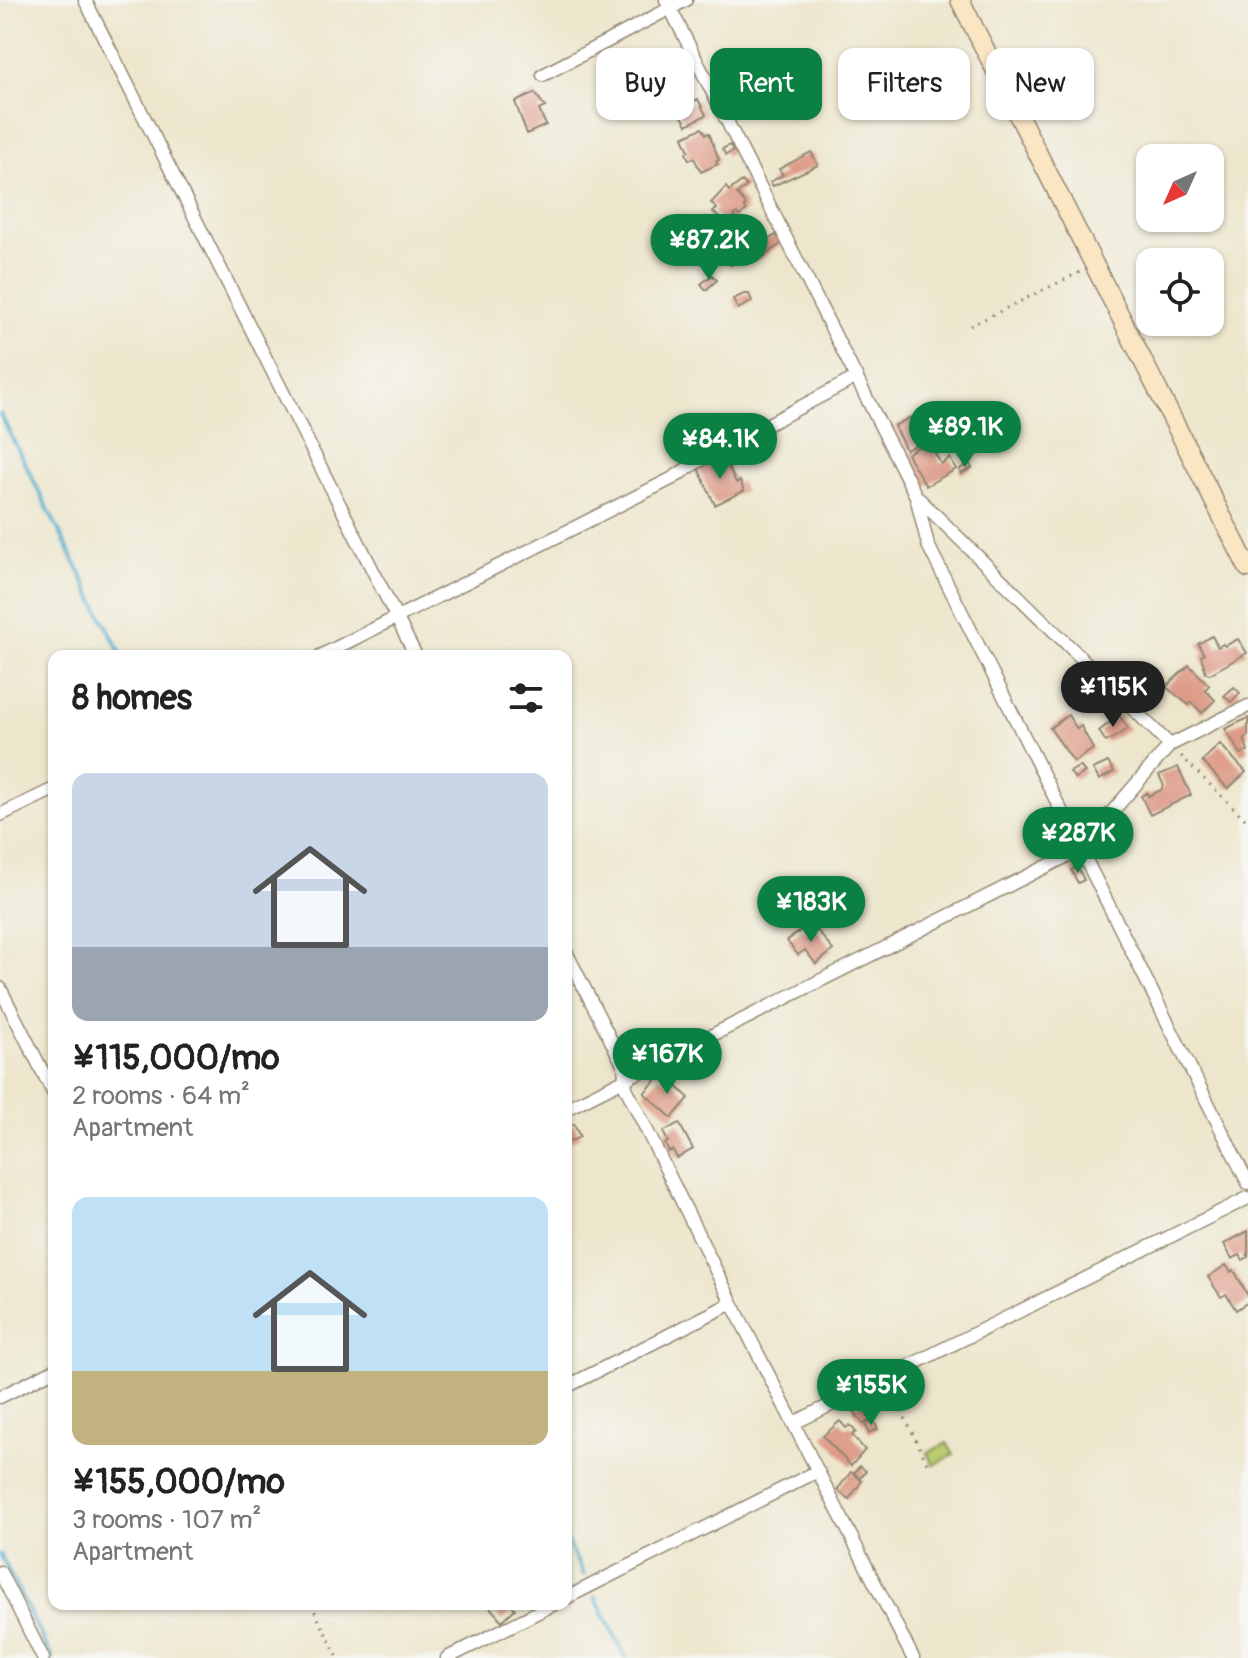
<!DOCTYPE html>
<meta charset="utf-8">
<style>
:root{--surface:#fff;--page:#f6f6f6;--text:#222;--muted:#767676;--accent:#0b8043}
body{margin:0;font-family:Pangolin,sans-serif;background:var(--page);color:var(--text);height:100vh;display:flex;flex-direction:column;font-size:30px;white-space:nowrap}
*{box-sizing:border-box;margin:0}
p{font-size:26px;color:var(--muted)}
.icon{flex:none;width:44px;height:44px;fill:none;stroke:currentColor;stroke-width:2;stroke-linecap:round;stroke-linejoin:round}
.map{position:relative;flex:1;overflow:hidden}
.drawer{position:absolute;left:48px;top:650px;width:524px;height:960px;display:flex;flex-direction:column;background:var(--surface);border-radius:16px;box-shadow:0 2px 6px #0004}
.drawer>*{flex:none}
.top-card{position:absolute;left:596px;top:48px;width:532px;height:72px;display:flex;gap:16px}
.needle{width:52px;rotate:225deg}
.controls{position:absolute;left:1136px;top:144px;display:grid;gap:16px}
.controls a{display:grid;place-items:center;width:88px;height:88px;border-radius:16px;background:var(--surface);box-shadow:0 2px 6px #0004;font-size:40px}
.price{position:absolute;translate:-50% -68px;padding:0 18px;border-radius:28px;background:var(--accent);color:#fff;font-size:26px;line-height:52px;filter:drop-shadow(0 2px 4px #0008)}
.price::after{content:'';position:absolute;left:50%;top:48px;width:24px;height:18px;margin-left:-12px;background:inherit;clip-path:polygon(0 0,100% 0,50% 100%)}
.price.active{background:#222;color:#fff}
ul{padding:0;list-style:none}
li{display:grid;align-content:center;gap:16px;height:424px;padding:0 24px}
li span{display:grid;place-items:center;height:248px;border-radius:16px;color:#555}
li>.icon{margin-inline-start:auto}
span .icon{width:144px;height:144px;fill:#fffc;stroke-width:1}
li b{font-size:34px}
h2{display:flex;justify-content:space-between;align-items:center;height:96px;padding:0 24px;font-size:34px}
.chip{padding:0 28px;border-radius:16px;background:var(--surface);box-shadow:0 2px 6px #0004;font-size:28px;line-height:72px}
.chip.active{background:var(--accent);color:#fff}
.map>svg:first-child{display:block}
.green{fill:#b9cc6f;stroke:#7a7b46;stroke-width:2}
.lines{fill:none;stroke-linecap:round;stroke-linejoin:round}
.stream{stroke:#48a7c7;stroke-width:4}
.building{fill:#de9c88}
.street-casing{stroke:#948875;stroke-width:15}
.secondary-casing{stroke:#948875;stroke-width:21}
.path{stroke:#948875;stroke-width:3;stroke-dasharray:2 6;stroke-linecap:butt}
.street{stroke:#fff;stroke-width:12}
.secondary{stroke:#fbe6c4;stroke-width:18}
</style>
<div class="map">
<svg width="1248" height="1658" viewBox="0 0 1248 1658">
<rect width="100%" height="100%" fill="#f6f6f2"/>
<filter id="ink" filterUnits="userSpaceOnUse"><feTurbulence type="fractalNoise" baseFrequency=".0125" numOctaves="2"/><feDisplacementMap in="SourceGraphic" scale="16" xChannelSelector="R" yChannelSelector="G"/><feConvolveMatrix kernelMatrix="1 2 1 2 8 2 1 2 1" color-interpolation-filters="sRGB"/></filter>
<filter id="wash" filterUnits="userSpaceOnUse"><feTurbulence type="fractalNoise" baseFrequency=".006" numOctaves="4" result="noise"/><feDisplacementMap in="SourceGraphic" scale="32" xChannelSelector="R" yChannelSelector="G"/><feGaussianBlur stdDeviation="1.8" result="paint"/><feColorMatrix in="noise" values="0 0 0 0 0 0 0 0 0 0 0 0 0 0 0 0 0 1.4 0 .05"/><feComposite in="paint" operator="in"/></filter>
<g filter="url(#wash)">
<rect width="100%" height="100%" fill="#ede6cc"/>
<path class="green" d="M947,1443L954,1455L933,1465L927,1453Z"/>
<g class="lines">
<path class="stream" d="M0,414L122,656
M566,1540L584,1575
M0,1554L52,1658
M595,1597L626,1658"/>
</g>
<g id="blocks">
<path class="building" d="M535,93L545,107L539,110L546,125L527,134L515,102Z
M698,99L706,115L687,125L678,109Z
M702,128L706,134L709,133L719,160L716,161L718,164L701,172L694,158L689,160L686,153L689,151L683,137Z
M730,145L733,151L726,155L722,149Z
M811,152L818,165L773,186L770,182L783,175L779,169Z
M742,181L747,186L737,194L746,205L744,207L747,210L739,216L737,213L734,215L742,226L735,231L750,251L731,265L718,248L704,256L695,244L705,236L710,241L707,237L726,223L713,212L717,209L711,203L726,187L729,191Z
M776,235L782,243L759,260L753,251L756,249L754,247Z
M712,275L717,280L706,290L701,284Z
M744,294H749L752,301L738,309L733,299Z
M911,417L916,428L918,427L924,441L906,450L894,426Z
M723,420L729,434L690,452L684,438Z
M928,441L941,464L950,458L956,469L926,486L907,454Z
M723,456L736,483L740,481L744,491L715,505L698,468Z
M969,463L972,468L961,474L959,470Z
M1212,636L1218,647L1223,644L1225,646L1238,639L1247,653L1210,674L1206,673L1201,656L1204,654L1198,644Z
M1189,665L1209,685L1205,690L1215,700L1202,713L1191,702L1189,705L1166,687Z
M1234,687L1240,693L1231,702L1224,696Z
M1068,715L1077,729L1081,726L1093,749L1074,762L1050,728Z
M1119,715L1128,729L1106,742L1099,731Z
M1248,718V736L1244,738L1248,751L1241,754L1225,729Z
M1220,744L1246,772L1228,789L1202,761Z
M1108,762L1114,772L1099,780L1093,769Z
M1080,766L1085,772L1075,779L1070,772Z
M1178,767L1191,795L1150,815L1141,796L1147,793L1148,796L1161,790L1164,786L1159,775Z
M1078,867L1084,880L1078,883L1071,870Z
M810,886L822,915L807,922L794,892Z
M813,925L833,950L816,964L805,950L798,955L787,941L802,929L805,932Z
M660,1076L666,1082L669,1079L689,1098L672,1118L644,1093Z
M679,1123L693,1149L677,1158L673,1150L669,1152L665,1144L668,1142L663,1132Z
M574,1124L580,1137L567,1143V1127Z
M1248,1231V1257L1243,1260L1240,1255L1232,1259L1224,1244Z
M1226,1265L1231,1272L1234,1270L1248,1296V1302L1236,1310L1226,1294L1221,1297L1208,1277Z
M874,1397L879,1406L869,1412L872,1419L863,1424L852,1408Z
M873,1420L878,1429L869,1433L865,1424Z
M840,1421L846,1428L850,1425L856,1432L852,1435L865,1450L851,1466L823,1436Z
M860,1466L866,1471L860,1478L854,1473Z
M851,1472L862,1481L849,1499L837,1490Z
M487,1604H511L515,1609L502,1621Z"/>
</g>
</g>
<g filter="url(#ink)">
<use href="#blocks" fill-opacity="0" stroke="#948875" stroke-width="2"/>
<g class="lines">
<g class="street-casing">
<path id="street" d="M85,0L416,656
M666,0L916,496L928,545L1248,1183
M543,75L686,0
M916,496L1170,745
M320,656L673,478L697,462L857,377
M0,815L54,789
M566,952L624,1066L626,1088L732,1303L913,1658
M0,988L54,1094
M566,1109L1079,850L1170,745L1248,706
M566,1387L732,1303
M0,1397L54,1370
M794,1423L1248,1198
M0,1572L43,1658
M566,1598L818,1471
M447,1658L554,1604"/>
</g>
<g class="secondary-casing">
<path id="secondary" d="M960,0L1248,568"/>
</g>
<path class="path" d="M970,326L1080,272
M1181,756L1248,822
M891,1389L928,1465
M311,1604L338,1658"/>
<use href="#street" class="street"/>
<use href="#secondary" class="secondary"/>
</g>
</g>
</svg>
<div class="controls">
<a><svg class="needle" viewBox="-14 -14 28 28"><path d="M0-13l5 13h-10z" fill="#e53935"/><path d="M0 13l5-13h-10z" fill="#767676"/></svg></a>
<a><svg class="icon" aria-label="locate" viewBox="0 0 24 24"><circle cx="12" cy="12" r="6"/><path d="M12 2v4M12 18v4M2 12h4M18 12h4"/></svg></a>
</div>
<b class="price" style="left:709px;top:282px">¥87.2K</b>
<b class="price" style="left:965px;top:469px">¥89.1K</b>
<b class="price" style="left:720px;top:481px">¥84.1K</b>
<b class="price active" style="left:1113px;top:729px">¥115K</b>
<b class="price" style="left:1078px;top:875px">¥287K</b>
<b class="price" style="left:811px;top:944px">¥183K</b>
<b class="price" style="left:667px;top:1096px">¥167K</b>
<b class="price" style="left:871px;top:1427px">¥155K</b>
<div class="top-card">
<a class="chip">Buy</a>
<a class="chip active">Rent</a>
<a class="chip">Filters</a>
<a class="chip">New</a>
</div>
<section class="drawer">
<h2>8 homes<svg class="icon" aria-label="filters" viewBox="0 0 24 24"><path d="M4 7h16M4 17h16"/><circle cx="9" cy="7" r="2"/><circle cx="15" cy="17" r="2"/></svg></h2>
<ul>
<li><span style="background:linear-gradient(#c9d6e8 70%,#9aa5b1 0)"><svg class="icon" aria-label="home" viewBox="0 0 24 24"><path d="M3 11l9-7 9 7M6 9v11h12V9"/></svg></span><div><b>¥115,000/mo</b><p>2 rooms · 64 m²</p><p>Apartment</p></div></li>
<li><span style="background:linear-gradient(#bfe0f5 70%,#c2b280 0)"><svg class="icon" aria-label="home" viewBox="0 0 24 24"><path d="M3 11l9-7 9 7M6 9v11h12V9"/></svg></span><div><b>¥155,000/mo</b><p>3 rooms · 107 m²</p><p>Apartment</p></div></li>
</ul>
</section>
</div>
